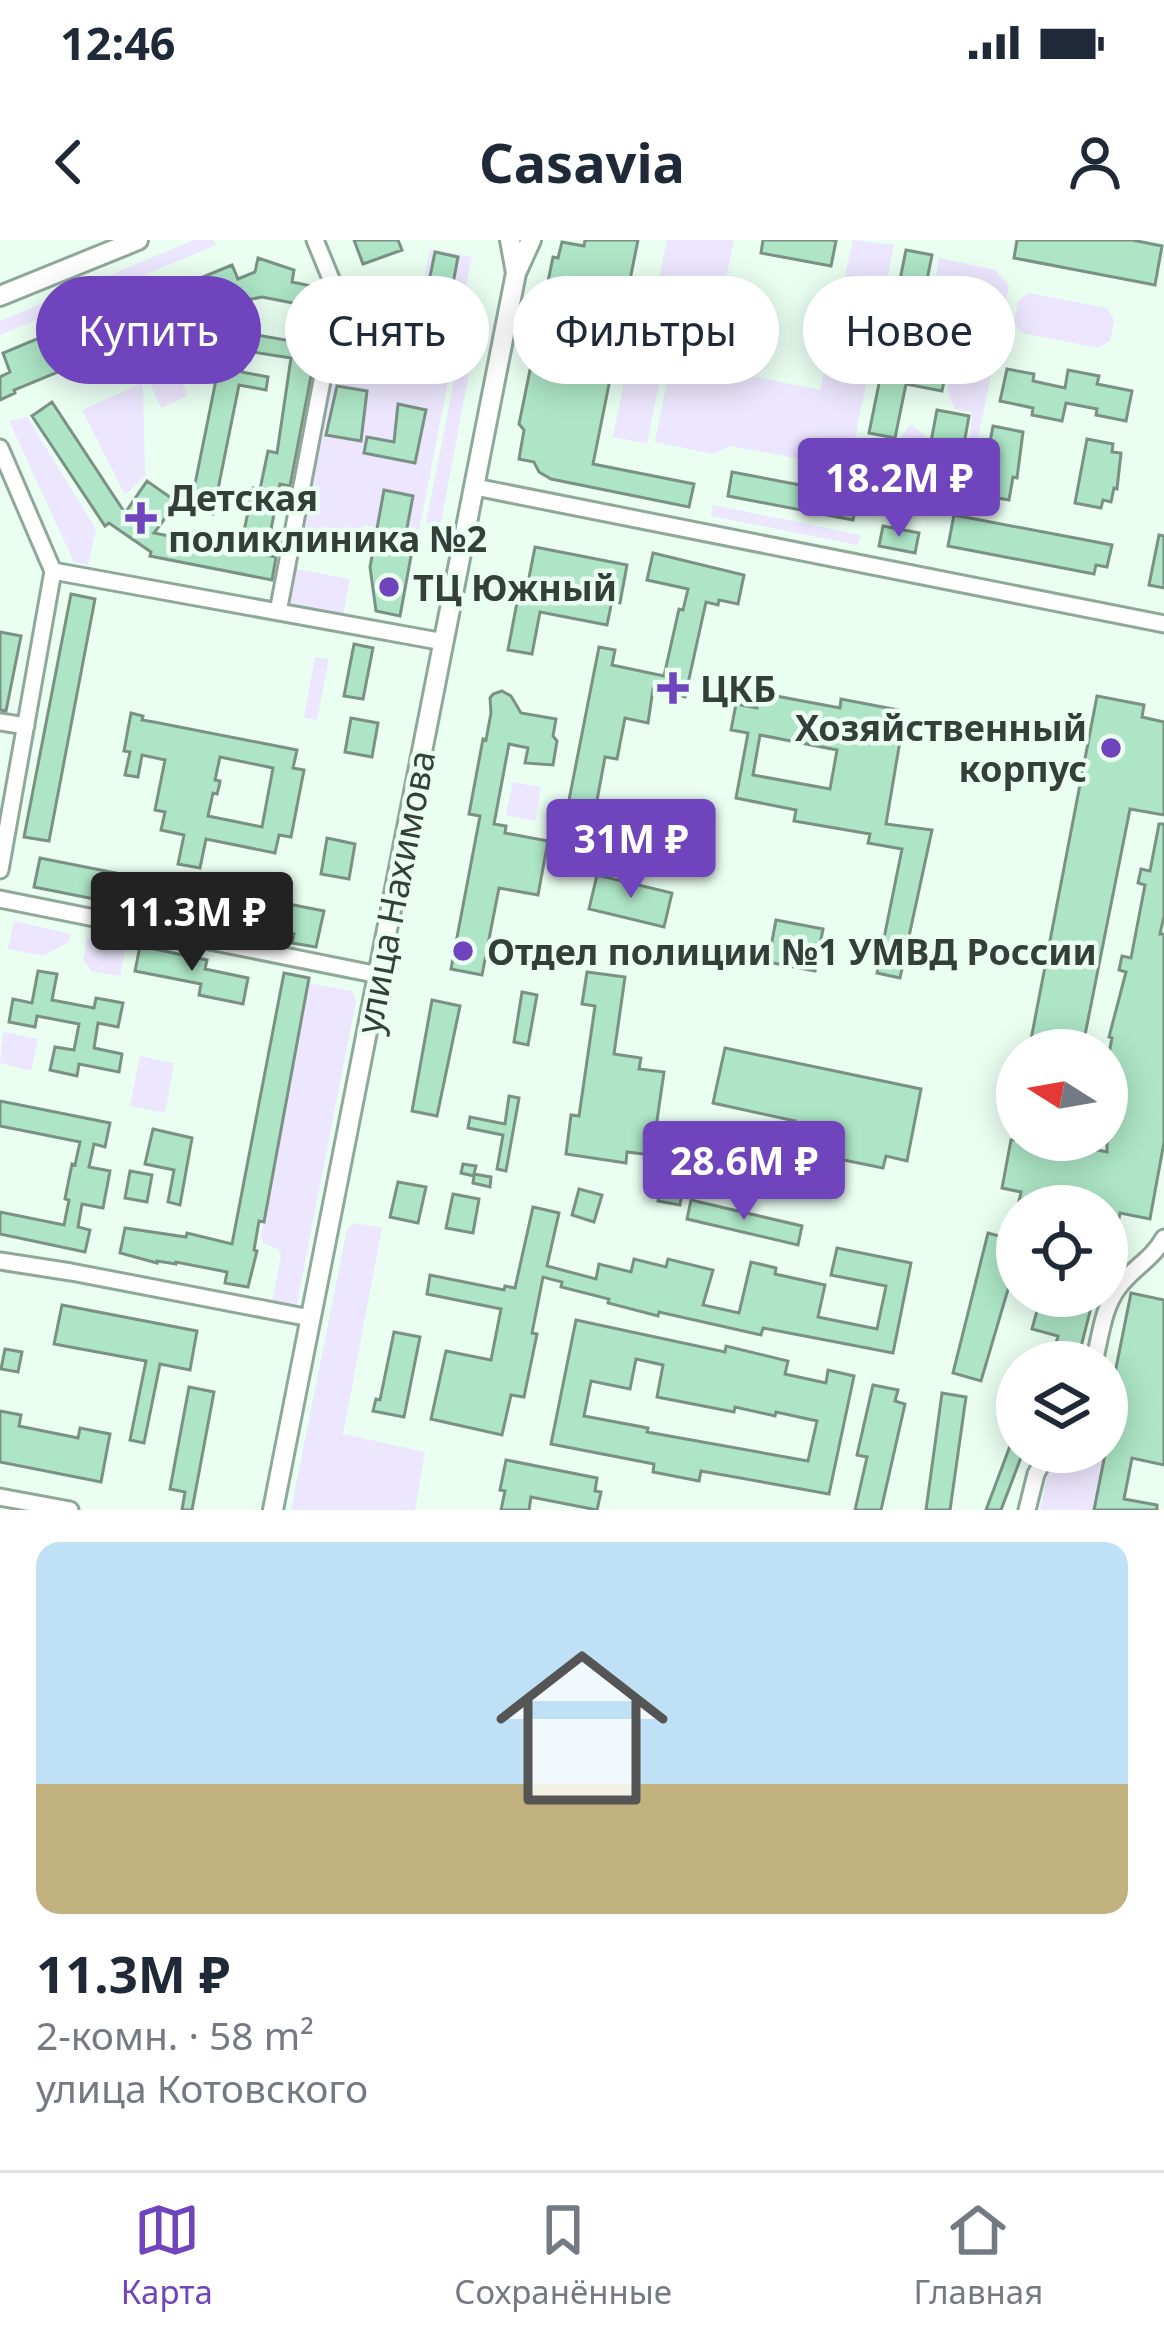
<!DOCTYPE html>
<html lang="ru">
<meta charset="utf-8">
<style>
:root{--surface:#fff;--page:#f6f6f7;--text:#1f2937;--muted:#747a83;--line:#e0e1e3;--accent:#6f44bc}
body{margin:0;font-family:"Noto Sans",sans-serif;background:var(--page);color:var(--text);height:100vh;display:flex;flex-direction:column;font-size:45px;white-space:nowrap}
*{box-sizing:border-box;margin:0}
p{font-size:39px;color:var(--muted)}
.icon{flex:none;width:66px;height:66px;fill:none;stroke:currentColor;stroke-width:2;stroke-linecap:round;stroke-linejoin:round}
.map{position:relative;height:1270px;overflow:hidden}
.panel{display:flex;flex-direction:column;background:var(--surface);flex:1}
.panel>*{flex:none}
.guide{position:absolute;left:36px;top:36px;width:1092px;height:108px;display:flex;gap:24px}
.needle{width:78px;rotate:281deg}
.tools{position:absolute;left:996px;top:789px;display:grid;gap:24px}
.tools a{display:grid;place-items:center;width:132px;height:132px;border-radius:50%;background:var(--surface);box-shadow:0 6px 30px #0003;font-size:60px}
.price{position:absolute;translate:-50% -102px;padding:0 27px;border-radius:12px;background:var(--accent);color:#fff;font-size:39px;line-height:78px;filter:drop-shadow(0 3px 6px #0008)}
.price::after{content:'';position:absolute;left:50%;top:72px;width:36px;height:27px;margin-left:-18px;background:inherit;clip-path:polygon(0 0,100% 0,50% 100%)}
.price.active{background:#222;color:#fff}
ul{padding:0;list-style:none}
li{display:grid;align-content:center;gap:24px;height:636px;padding:0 36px}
li span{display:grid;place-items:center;height:372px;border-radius:24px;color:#555}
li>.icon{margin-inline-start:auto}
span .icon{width:216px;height:216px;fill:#fffc;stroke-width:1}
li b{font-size:51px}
.tag{padding:0 42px;border-radius:54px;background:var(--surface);box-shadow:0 6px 30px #0003;font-size:42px;line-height:108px}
.tag.active{background:var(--accent);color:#fff}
.status{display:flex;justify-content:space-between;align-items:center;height:84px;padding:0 60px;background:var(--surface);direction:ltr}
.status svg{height:33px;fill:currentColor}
header{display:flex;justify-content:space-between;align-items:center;height:156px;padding:0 36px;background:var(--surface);font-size:54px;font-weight:700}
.menu{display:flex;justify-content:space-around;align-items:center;height:168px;border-top:3px solid var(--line);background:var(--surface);font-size:33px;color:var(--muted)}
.menu a{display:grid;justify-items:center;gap:6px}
.menu .active{color:var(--accent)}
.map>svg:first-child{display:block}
.green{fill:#ece7fe}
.building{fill:#ade5c6;stroke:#7a9184;stroke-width:3;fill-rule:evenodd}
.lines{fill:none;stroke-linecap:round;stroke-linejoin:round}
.minor-casing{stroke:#90a89a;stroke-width:21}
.major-casing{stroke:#90a89a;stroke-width:24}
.minor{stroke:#fff;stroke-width:15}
.major{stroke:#fff;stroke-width:18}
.poi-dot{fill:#6f44bc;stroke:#eafef2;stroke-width:4.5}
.labels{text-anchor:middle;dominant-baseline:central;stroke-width:9;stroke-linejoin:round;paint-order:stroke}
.poi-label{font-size:36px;font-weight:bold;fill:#353f39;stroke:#eafef2;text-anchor:start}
.street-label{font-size:36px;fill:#353f39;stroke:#eafef2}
</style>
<div class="status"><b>12:46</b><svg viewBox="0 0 49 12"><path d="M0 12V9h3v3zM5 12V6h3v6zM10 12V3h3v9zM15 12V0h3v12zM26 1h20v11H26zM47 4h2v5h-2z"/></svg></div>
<header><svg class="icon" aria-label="back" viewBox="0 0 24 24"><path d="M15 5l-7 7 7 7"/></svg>Casavia<svg class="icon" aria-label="person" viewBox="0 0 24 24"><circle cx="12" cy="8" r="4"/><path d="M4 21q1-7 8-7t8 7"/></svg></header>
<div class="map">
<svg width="1164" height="1270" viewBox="0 0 1164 1270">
<rect width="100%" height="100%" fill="#eafef2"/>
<path class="green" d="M194,0H213L216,5L0,95V81Z
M667,0H734L725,43L691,39L681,89L662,125L642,122Z
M853,0L894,5L849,228L731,206L712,214L655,202L666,147L678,121L820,150Z
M430,9L472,17L418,296L364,285L360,300L331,315L299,309L350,43L420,56Z
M939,18L995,30L1009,46L977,203L970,201L972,172L955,169L948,152L951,124L926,113Z
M1029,53L1107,68L1114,80L1110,101L1099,108L1022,93L1014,82L1018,61Z
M461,105L466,112L468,138L441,283H426Z
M169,113L188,156L161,168L142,125Z
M628,122L662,129L647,204L613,197Z
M143,143L145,236L125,255L82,170Z
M27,177L96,289L88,325L74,322L9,181Z
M910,184L928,198L920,246L893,245L882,201L899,202Z
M713,265L861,295L858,305L711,276Z
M296,329L350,339L343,375L289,365Z
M315,417L329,419L317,480L304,478Z
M513,542L541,547L535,581L506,575Z
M14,681L71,694L69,702L43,716L8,709Z
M87,698L126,705L120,736L91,731L83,719Z
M308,743L352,751L356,761L296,1068L272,1063L281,1015L278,1009L263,1003L261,995Z
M3,792L38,799L31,831L0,823Z
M140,816L174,823L165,873L130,866Z
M356,983L382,988L343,1194L425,1212L415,1270H291L347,989Z
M1062,1212H1106L1094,1270H1040L1048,1231Z"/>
<path class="building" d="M354,0H398L402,10L363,24Z
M585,0H638L593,224L694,244L689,267L551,239L539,232L534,222L519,219L524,190L519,184L553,17L558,18L562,2L584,6Z
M763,0H831L836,1L831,26L761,13Z
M1017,0H1132L1162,6L1155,45L1014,18Z
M906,10L932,15L911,119L947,126L942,151L906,144L895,198L869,193Z
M435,12L458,17L449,65L425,61Z
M258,18L294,30L292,42L312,46L325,63L290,246L280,244L266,315L276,317L272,340L150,316L151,312L109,283L105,286L32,176L52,162L125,273L147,241L177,262L154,293L240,310L253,248L260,249L268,211L277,213L291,118L246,111L242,132L268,137L266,150L239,145L213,274L190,269L223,105L236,108L239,92L291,101L294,80L290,79L293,63L262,57L247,60L245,55L14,150L15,153L0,160V137L10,132L3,113L116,66L118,72L232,25L238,39L255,32Z
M349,57L379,63L372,99L343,93Z
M418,103L440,107L434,142L411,137Z
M1007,129L1034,134L1033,141L1065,148L1068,130L1099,136L1097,144L1132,151L1126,181L1096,175L1097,169L1066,163L1062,181L1032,175L1033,168L1000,161Z
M337,146L367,151L361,201L326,195Z
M398,164L426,170L415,223L364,213L367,197L394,202Z
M937,170L969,176L956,250L923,244Z
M993,186L1023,192L1017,238L1013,237L1009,260L980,255Z
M1087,199L1113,204L1112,212L1121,213L1117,249L1114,248L1111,262L1103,260L1101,268L1075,263Z
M732,232L858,256L853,280L728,256Z
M384,250L413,256L403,309L412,311L400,376L376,371L370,327Z
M954,275L1112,305L1107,327L1096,325L1094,334L948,306Z
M883,286L919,293L915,313L879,306Z
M1159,295L1164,296V348L1149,345Z
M535,307L627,325L620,363L612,361L607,385L540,372L532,414L508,410L518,357L525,358Z
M653,313L744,335L738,364L719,360L718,365L706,362L685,457L653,449L648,483L625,478L617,519L605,517L596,566L569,560L599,407L615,410L612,425L664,436L679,369L683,370L688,349L647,340Z
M71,354L95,359L49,601L24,597Z
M0,392L21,396L6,471L0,470Z
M354,404L373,408L363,459L344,456Z
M502,451L511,456L521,473L556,479L553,496L557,501L553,525L525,523L528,508L509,504L494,584L506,586L505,593L548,601L538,655L499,648L482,735L451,729L480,576L469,574L483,499L486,500L491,473L490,458L493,454Z
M760,453L840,468L841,459L898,470L893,493L901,495L886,584L932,590L900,738L877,733L902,609L868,603L870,594L794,581L796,570L736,558L748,493L731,490L736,464L757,468ZM760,495L837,510L830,549L753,535Z
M1097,456L1144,465L1142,477L1164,482V575L1130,569L1082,810H1029Z
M131,473L143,476L142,480L154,482L297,510L293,528L304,530L291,597L279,595L275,613L206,599L200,628L178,624L184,595L161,590L165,572L155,570L165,520L142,515L138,537L125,535L130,512L124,511ZM220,517L273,528L262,587L208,576L213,553L217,554L219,547L220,541L215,540Z
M351,478L378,483L372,517L345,512Z
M1159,584H1164V676L1160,694H1164V902L1150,979L1120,973L1112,1015H1107V966H1018L1021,952L1002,948L1011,900H1048L1107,912V823L1112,798L1109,797L1126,732L1119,730L1122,716L1131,718L1145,645L1138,643L1141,629L1150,631Z
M327,598L355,604L349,639L321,634Z
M40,618L267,663L268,660L324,671L316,707L292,703L294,694L171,670L170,674L34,647Z
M597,635L672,653L664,687L589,669Z
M776,680L823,689L815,731L768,722Z
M140,706L207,720L205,729L248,738L243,764L199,755L201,744L135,731Z
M38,731L57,734L52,760L94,768L96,758L123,763L118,787L98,783L94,808L122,814L119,832L79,824L77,836L50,830L55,807L74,810L79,784L37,776L35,787L9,782L13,759L32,763Z
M587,732L625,737L614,814L641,818L639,829L664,832L652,915L627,912L626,923L566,914L571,875L579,876L595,766L582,764Z
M284,733L309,738L264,982L259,981L254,1010L257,1011L248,1047L225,1043L227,1032L176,1022V1024L157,1021V1023L120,1013L125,988L186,997L187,993L232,1004Z
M522,752L537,755L528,805L514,802Z
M432,760L460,766L437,876L412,871Z
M725,808L921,849L907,921L886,916L883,928L819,915L822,900L793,894L795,881L713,863Z
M509,856L519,858L506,931L497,929L503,895L468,888L470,877L505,884Z
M0,861L110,883L105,907L94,904L89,927L110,931L103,968L82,964L78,987L90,990L85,1012L0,994V972L64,985L69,960L65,959L72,924L75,925L80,902L0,886Z
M153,889L192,898L180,965L168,962L174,930L145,924Z
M674,894L822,927L817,952L668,919Z
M463,924L476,926L474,934L491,937L490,947L473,943L474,936L461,933Z
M130,931L152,935L147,962L125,958Z
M398,942L426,947L418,983L390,977Z
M661,948L682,952L680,965L658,961Z
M579,949L602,955L594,982L572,975Z
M453,954L479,959L473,993L446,988Z
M691,960L802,986L798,1005L687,979Z
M533,967L559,973L547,1026L596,1039L599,1024L631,1032L634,1019L666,1027L668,1019L713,1030L703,1065L739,1073L751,1022L776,1028L775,1034L825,1045L818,1077L877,1089L886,1046L831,1035L837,1008L911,1023L893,1113L763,1088L761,1095L659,1072L658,1076L608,1063L609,1059L561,1047L562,1042L543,1037L532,1093L537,1094L524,1157L511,1155L502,1195L431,1179L446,1111L491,1120L501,1069L427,1054L430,1035L504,1050L505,1046L515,1048Z
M988,993L1017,1001V1019L981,1141L953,1133Z
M1131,1053L1164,1060V1225L1132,1218L1124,1259L1157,1265V1270H1094L1115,1164L1109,1163Z
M1041,1056H1094L1077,1122H1051L1058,1096L1032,1089Z
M62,1065L197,1091L190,1130L160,1124L144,1203L130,1200L146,1121L54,1104Z
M576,1080L725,1112L726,1106L788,1121L785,1134L826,1143L828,1130L854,1136L829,1254L701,1231L699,1241L653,1232L654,1224L551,1204ZM636,1119L663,1125L657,1157L734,1172L735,1167L775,1176L776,1172L817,1181L808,1221L647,1192L648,1188L584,1176L591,1141L630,1149Z
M394,1092L420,1097L404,1177L373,1171L376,1159L380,1160Z
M5,1109L22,1112L18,1132L1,1129Z
M873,1145L898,1150L895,1161L905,1164L881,1270H855L867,1217L857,1215Z
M189,1147L214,1152L192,1270H182L185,1252L170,1249Z
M942,1153L966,1157L950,1270H926Z
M0,1171L21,1175L19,1186L78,1198L80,1188L110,1194L101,1242L0,1222Z
M1016,1190L1017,1212H1023L1001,1270H986Z
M506,1220L597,1238L595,1251L601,1252L597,1270L531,1257L529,1270H501L505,1251L500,1250Z"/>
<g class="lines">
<g class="minor-casing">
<path id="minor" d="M0,208L53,331L0,630
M475,247L1164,384
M53,331L444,402
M278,372L337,62L336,51L315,0
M0,482L26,486
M0,659L379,735
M0,1021L71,1032L310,1078
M1094,1122C1100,1099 1103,1067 1118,1048C1132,1028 1151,1021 1164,998
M0,1257L70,1270
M1027,1270L1036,1234L1048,1212"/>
</g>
<g class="major-casing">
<path id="major" d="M510,0L516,33
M0,56L138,0
M273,1270L516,33L531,0"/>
</g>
<use href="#minor" class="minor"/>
<use href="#major" class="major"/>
</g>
<g class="poi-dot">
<path d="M135 260h12v12h12v12h-12v12h-12v-12h-12v-12h12z"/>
<circle cx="389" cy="347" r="12"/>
<path d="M667 430h12v12h12v12h-12v12h-12v-12h-12v-12h12z"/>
<circle cx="1111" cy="508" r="12"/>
<circle cx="463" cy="711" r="12"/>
</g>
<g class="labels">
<g class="poi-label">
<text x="168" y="257">Детская<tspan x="168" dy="41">поликлиника №2</tspan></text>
<text x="413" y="347">ТЦ Южный</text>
<text x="700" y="448">ЦКБ</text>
<text x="1087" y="487" text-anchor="end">Хозяйственный<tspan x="1087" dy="41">корпус</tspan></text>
<text x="487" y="711">Отдел полиции №1 УМВД России</text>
</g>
<g class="street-label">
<text transform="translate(395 652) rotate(-79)">улица Нахимова</text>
</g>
</g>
</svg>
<div class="tools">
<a><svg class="needle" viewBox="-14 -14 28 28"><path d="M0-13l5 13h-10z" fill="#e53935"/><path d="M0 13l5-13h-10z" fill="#747a83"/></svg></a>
<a><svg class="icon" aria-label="locate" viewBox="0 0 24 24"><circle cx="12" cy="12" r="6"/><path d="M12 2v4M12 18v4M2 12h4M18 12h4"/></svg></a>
<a><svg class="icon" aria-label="layers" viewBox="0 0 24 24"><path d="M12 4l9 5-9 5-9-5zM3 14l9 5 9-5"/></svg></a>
</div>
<b class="price" style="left:899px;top:300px">18.2M ₽</b>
<b class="price" style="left:631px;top:661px">31M ₽</b>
<b class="price active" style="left:192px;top:734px">11.3M ₽</b>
<b class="price" style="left:744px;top:983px">28.6M ₽</b>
<div class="guide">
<a class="tag active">Купить</a>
<a class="tag">Снять</a>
<a class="tag">Фильтры</a>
<a class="tag">Новое</a>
</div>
</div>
<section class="panel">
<ul>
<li><span style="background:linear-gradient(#bfe0f5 65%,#c2b280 0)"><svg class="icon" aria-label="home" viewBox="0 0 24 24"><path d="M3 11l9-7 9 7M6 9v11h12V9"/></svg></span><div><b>11.3M ₽</b><p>2-комн. · 58 m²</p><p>улица Котовского</p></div></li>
</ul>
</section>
<nav class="menu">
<a class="active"><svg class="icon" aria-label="map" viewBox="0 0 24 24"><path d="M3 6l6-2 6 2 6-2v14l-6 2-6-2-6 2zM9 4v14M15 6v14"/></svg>Карта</a>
<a><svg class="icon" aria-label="saved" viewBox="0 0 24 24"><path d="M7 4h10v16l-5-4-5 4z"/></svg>Сохранённые</a>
<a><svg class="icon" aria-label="home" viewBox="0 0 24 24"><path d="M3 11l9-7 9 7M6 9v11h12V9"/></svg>Главная</a>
</nav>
